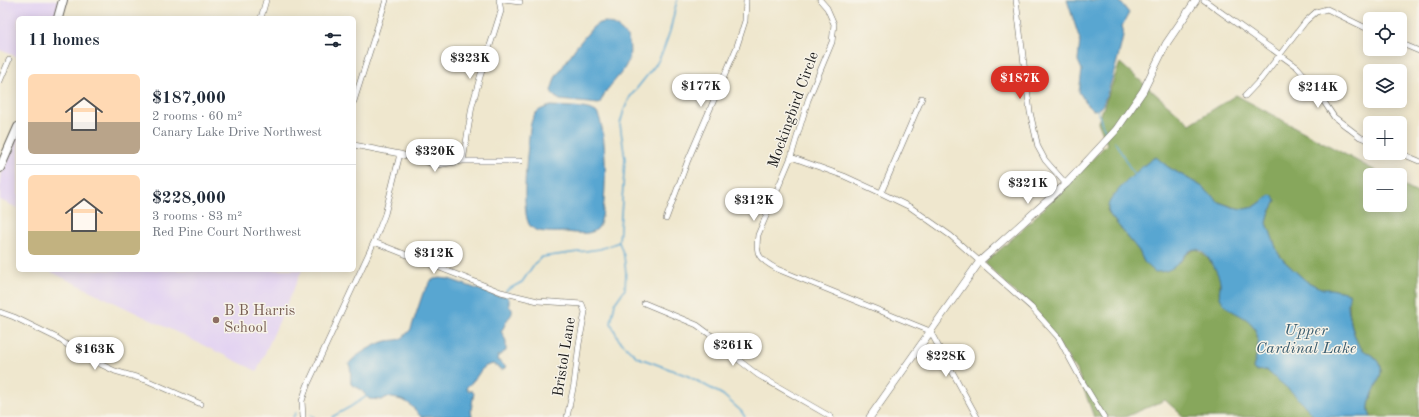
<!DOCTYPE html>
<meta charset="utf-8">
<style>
:root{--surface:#fff;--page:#f6f6f7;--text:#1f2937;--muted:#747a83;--line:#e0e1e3;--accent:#d93025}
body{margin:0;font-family:"Old Standard TT",serif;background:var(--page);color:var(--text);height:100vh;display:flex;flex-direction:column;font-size:15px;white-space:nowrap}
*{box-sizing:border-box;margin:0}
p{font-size:13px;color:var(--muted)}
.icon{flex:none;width:22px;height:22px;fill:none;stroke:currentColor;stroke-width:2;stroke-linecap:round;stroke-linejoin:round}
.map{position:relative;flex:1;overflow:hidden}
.drawer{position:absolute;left:16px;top:16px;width:340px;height:256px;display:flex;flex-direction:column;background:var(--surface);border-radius:6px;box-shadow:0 2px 10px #0003}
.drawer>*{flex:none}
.controls{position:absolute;left:1363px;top:12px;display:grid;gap:8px}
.controls a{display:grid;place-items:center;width:44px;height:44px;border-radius:6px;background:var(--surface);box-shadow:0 2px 10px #0003;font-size:20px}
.price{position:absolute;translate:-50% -34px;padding:0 9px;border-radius:14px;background:#fff;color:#222;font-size:13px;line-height:26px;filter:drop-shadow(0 1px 2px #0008)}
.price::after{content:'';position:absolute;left:50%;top:24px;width:12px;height:9px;margin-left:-6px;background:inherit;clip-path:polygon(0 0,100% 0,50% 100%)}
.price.current{background:var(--accent);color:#fff}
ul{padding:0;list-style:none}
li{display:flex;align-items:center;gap:12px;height:100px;padding:0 12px}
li+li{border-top:1px solid var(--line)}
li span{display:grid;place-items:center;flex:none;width:112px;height:80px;border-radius:6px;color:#555}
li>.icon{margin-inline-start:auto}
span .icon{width:48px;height:48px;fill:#fffc;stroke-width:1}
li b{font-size:17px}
h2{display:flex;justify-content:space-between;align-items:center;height:48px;padding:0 12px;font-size:17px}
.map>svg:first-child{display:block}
.built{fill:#e3d3f2}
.forest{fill:#87a75b;stroke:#52623c}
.water{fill:#58a6d1;stroke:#3a6176}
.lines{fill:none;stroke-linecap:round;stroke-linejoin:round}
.stream{stroke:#58a6d1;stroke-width:1.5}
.street-casing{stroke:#66635a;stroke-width:6}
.secondary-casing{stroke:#66635a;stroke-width:8}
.primary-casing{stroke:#66635a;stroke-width:10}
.street{stroke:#fff;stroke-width:5}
.secondary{stroke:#fff;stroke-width:7}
.primary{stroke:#fff;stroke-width:8}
.education-dot{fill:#8d6e63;stroke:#f7f3e8;stroke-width:1.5}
.labels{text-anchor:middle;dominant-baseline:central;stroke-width:3;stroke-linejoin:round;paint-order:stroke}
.street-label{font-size:15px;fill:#1c1c1c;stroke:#f7f3e8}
.education-label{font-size:15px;fill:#785e54;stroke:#f7f3e8;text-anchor:start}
.water-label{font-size:16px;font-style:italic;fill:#375a6d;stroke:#f7f3e8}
</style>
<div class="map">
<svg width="1419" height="417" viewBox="0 0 1419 417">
<rect width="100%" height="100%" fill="#f7f3e8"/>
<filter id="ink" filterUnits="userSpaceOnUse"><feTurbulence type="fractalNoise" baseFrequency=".025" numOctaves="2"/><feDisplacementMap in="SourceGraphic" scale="8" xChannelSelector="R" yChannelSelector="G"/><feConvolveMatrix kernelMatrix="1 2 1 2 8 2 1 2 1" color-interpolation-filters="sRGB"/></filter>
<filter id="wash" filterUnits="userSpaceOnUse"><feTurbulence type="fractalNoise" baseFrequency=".012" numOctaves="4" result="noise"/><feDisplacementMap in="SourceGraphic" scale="16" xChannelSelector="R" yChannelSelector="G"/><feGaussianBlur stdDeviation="0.9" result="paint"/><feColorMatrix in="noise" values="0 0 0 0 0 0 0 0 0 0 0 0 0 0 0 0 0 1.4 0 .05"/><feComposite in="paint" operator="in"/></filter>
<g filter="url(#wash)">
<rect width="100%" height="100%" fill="#efe7ce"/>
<path class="built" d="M0,0H67L61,18H18V57L0,50Z
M18,133V208L0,200V178Z
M47,270H302L257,371Z"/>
<path class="forest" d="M1120,63L1190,124L1236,95L1383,175H1370V205H1400V184L1419,194V417H1371C1362,402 1383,382 1381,367C1379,355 1363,354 1358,344C1353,333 1349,317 1349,305C1348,300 1350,298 1349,293L1331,289L1323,290L1316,286L1306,281L1284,261L1278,253L1267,223L1269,214L1276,201L1271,195L1254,207L1244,209L1237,208L1219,202L1201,186L1163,164L1145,165L1114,195L1107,210L1110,215L1139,251L1144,262L1181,261L1188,253L1196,249C1207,256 1220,270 1220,284C1220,289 1218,294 1221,299C1227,310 1238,312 1248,319C1250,321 1252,324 1253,326C1261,340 1257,354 1253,368L1255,371L1266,370C1283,383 1302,399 1315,417H1184L1165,400L1125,417H1094L1078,373L1043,321L985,263L1024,228L1107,144L1098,122Z"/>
<path class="water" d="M1067,0H1119L1129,13L1122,26C1123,29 1124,32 1123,35C1122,45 1107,101 1101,107C1099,109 1096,110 1093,110L1086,103L1079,92L1082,70L1078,61L1080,40Z
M606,22C616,26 626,31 629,42C634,66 617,75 605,93C603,96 602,100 599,104L560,100L555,97L551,91L555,78L576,47L593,27L599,23Z
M551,106C563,107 586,106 596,112C608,122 608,215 598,228C591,236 576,233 566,232C556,232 539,234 531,227C519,216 528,146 530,128C533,113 536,110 551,106Z
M1156,157L1168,167L1201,186L1219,202L1232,207L1244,209L1254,207L1271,195L1274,196L1276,201L1269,214L1267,223L1278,253L1284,261L1306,281L1316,286L1323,289H1331L1349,293C1350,298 1348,300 1348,305C1349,317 1353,333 1358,344C1363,354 1379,355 1381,367C1383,382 1362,402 1371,417H1315L1294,394L1266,370L1255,371L1253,368C1256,357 1261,344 1256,332C1249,312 1227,316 1220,297C1218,292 1221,287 1220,282C1219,273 1206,250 1196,249C1188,248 1181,262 1175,266C1169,271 1163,272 1155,272L1144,262L1139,251L1110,215C1108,211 1107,208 1109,203C1113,193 1146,161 1156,157Z
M440,278L449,279L497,296H506L509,299V306L512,309C513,316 509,316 506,322C504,326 504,328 501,331L506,341V351L498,356V360L506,367L502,370L493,364C480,366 481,373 473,381C471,384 468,385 466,388L468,391H472L474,393L471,410L472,417H421C407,400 408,401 387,397L382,400L369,399L360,389L351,384C350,377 352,371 349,364C353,356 377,343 386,341C391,340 397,341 402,338C405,336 408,332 411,329L423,293L428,286L429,282L434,279Z"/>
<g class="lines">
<path class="stream" d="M677,0L670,31L663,51L657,63L630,97L624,110L620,124L625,159L619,242L624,256L626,273L625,289L615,303L611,323L619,340L637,357L688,376L723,395L741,411L745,417
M1097,109L1102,124L1107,133
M1115,142L1134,175
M506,291L507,290L522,282L535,263L542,257L600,249L619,242
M311,415L314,417
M293,417L296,413
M332,417L350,407L367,396"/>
</g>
</g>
<g filter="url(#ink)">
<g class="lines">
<g class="street-casing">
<path id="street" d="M503,0L520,2
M820,0L827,8L834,24L832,42L808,100L791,157L758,235C755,255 759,259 777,269L930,331L977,417
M1016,0L1030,112L1038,147L1045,160L1066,184
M1204,0L1297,67L1313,85L1334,117L1360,137L1370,141
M261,18L266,0
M1400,43L1419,51
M0,81L9,60
M1245,96L1261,79L1306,21L1316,12L1327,9L1370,30
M354,101L386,0
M354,145L400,154L437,165L463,161H520
M1400,153L1419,161
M791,157L844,176L881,193L910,207L951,236L1031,307L1058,337L1082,381L1104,417
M463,161L472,106L480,77L501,11L499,0
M881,193L922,98
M666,219L688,160L736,49L745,21L746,0
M374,242L501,292L538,301L582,304L585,312L579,344L574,384L567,417
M644,303L697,325L720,342L736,358L758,375L831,417
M0,312L14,317L57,338L85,357L115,371L146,380L201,404
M303,417L302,401L307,386L374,242L385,214L400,154"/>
</g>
<g class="secondary-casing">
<path id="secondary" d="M870,417L980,261L1066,184L1116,130L1143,91L1166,44L1196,0"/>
</g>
<g class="primary-casing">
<path id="primary" d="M58,18L63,0
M0,168L18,127"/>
</g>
<use href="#street" class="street"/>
<use href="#secondary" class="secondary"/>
<use href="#primary" class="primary"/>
</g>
</g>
<circle class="education-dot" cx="216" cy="320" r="4"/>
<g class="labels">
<g class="street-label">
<text transform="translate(794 110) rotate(-70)">Mockingbird Circle</text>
<text transform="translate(565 357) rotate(-81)">Bristol Lane</text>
</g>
<g class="education-label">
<text x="224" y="311">B B Harris<tspan x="224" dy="17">School</tspan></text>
</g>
<g class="water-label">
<text x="1306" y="331">Upper<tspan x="1306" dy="18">Cardinal Lake</tspan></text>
</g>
</g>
</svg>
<div class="controls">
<a><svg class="icon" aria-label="locate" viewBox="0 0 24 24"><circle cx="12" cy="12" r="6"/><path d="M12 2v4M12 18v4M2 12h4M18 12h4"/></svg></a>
<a><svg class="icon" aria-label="layers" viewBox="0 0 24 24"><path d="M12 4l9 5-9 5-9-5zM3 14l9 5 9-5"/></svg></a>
<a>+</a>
<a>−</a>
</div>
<b class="price" style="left:470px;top:80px">$323K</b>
<b class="price current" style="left:1020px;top:100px">$187K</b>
<b class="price" style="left:701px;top:108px">$177K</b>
<b class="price" style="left:1318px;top:109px">$214K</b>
<b class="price" style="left:435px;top:173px">$320K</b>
<b class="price" style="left:1028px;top:205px">$321K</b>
<b class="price" style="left:754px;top:222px">$312K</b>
<b class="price" style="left:434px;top:275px">$312K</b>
<b class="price" style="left:733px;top:367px">$261K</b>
<b class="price" style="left:95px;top:371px">$163K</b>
<b class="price" style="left:946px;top:378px">$228K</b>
<section class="drawer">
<h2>11 homes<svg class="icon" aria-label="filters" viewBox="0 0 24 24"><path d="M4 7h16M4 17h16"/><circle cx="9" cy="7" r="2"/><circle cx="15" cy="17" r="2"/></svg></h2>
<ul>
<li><span style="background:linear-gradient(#ffd9b3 60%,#b9a48a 0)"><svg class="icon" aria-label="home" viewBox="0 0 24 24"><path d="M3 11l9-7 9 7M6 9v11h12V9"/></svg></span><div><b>$187,000</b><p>2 rooms · 60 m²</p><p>Canary Lake Drive Northwest</p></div></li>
<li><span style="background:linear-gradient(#ffd9b3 70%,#c2b280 0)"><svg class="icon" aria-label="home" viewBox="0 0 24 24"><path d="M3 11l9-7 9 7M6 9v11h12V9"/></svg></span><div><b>$228,000</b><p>3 rooms · 83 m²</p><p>Red Pine Court Northwest</p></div></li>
</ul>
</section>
</div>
